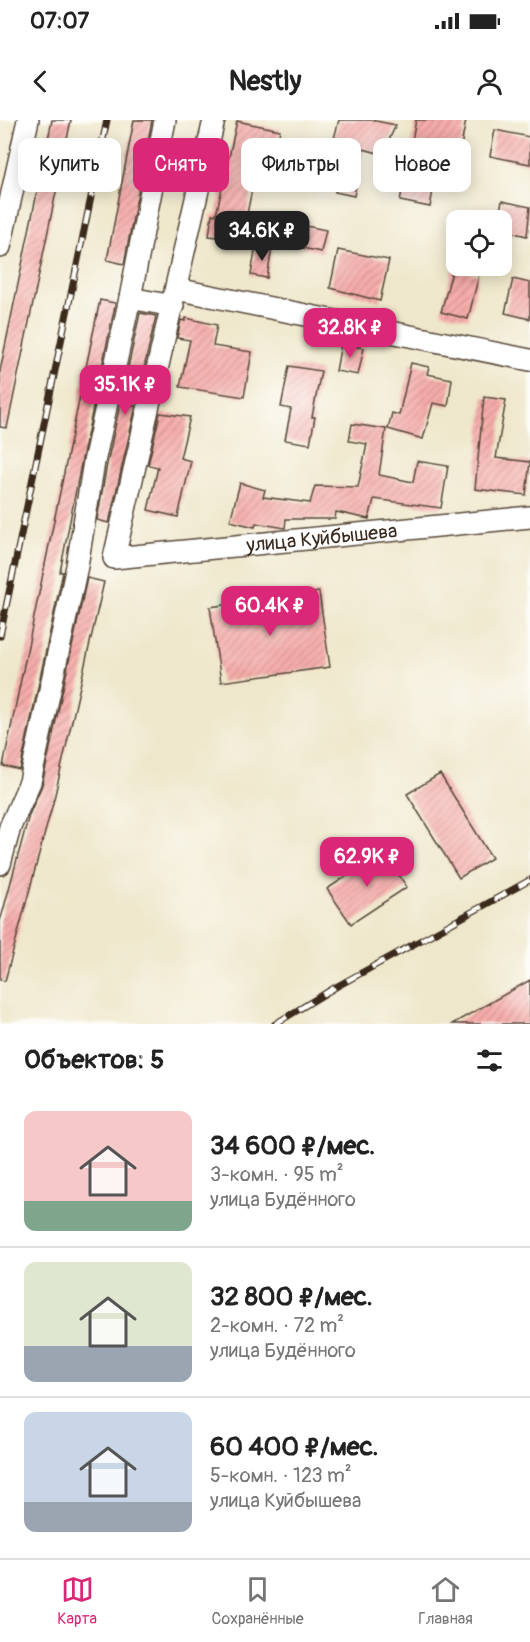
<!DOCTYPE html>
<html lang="ru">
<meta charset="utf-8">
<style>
:root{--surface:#fff;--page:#f6f6f6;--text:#222;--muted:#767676;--line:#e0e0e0;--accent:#db2777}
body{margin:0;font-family:Pangolin,sans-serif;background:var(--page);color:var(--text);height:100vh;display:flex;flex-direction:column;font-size:22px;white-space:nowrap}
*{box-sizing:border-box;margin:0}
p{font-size:20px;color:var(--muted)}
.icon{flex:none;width:33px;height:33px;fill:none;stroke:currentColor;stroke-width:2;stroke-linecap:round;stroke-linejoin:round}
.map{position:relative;height:904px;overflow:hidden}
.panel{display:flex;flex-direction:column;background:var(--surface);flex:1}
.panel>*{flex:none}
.banner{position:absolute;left:18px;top:18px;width:495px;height:54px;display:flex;gap:12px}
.tools{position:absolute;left:446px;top:90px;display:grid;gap:12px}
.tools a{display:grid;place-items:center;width:66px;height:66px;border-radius:12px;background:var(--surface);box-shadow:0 3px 15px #0003;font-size:30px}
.price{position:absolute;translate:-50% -51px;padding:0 14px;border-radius:12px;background:var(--accent);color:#fff;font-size:20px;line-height:39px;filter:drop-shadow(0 2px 3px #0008)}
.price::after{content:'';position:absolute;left:50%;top:36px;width:18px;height:14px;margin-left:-9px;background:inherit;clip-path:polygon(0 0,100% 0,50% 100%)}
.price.selected{background:#222;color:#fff}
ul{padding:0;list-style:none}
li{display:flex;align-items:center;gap:18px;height:150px;padding:0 24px}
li+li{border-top:2px solid var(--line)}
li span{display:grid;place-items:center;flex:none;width:168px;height:120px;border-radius:12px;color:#555}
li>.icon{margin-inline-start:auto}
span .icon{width:72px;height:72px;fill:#fffc;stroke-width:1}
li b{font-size:26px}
h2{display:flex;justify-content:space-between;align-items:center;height:72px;padding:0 24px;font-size:26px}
.tag{padding:0 21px;border-radius:12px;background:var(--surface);box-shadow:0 3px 15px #0003;font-size:21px;line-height:54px}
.tag.selected{background:var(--accent);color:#fff}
.status{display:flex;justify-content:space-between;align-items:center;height:42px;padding:0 30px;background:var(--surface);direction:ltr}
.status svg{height:16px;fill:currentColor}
header{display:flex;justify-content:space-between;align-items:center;height:78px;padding:0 24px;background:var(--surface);font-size:27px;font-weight:700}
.tab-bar{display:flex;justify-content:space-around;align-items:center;height:84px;border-top:2px solid var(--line);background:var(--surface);font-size:16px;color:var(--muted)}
.tab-bar a{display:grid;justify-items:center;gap:3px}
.tab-bar .selected{color:var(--accent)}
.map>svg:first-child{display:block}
.building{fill:url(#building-hatch)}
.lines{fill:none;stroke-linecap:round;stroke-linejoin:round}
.minor-casing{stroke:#564638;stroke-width:24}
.minor{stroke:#fff;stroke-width:21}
.rail-casing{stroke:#3b2a1e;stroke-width:7}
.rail{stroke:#fdfcf7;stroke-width:4.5;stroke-dasharray:14;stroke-linecap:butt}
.labels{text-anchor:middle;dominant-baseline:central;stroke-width:4.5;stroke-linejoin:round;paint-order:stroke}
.street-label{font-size:20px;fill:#3b2a1e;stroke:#fdfcf7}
</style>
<div class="status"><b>07:07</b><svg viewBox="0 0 49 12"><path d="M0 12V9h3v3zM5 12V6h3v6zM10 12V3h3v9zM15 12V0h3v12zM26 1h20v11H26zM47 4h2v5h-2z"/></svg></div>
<header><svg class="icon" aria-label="back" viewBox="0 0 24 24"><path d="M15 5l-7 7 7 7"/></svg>Nestly<svg class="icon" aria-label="person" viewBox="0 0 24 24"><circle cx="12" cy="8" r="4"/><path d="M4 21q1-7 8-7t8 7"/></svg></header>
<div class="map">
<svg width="530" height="904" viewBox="0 0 530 904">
<defs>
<pattern id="building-hatch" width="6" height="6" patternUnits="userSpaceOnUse" patternTransform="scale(1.5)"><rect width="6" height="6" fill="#f7adab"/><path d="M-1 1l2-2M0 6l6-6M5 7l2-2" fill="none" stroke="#c98d8b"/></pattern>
</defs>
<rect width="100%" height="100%" fill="#fdfcf7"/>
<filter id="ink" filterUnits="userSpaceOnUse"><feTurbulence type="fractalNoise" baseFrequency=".0167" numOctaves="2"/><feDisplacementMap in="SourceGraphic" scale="12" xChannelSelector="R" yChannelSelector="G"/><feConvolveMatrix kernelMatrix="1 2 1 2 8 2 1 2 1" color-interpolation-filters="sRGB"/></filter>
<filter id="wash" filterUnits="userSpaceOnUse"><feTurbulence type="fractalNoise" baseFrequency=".008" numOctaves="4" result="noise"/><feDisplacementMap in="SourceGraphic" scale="24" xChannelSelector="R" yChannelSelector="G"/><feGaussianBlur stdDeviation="1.35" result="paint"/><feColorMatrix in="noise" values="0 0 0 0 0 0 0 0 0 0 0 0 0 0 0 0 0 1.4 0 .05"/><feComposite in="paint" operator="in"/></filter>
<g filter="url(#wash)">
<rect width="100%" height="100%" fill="#efe7cb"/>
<g id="blocks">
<path class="building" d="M52,0H71L7,308L0,307V251Z
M134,0H152L124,144L107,140Z
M339,0H371L396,5L382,34L363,29L354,76L335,72L337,65L306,60L313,23L332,26Z
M416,0H466L457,47L438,43L430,87L400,81Z
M237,1L280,10L273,42L258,39L246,99L244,120L209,116L212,94L216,95Z
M495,10L530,17V44L490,36Z
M502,81L530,87L527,116L501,110V100H498Z
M306,106L326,110L321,132L302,128Z
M256,125L272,128L267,158L251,155Z
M338,130L389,140L380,181L330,168Z
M453,148L479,155L468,199L441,192Z
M513,159L530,163V199L505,193Z
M100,180L115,183V186L82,339L60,452H63L20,650L3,646Z
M140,193L156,196L141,261L136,260L131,286H136L109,403L97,400L107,344Z
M186,198L217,205L213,226L252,232L244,277L180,267L190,220L177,218L181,200L185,201Z
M341,224L364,228L358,255L336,251Z
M411,243L429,247L427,254L452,259L448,286L433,283L423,319L388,309L392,293L399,295Z
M289,246L321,251L312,297H315L310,324L285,320L291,289L281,287Z
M484,277L506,280L496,338L530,342L526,375L475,369Z
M160,293L190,297L180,338L191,341L178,397L148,390L158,347L148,345Z
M352,304L386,309L379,355L413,362L417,341L448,346L441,388L374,379L369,399L336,392L335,399H286L285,408L256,403L255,407L230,401L240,363L265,370L263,377L310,383L315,366L358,367L367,324L349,321Z
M87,458L104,462L54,679L5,861L0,860V802L29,695L42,665Z
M319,472L330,547L221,562L210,487Z
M440,654L492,738L459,758L407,674Z
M383,732L407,767L351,804L327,769Z
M530,860V904H452Z"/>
</g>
</g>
<g filter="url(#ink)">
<use href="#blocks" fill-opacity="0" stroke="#564638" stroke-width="1.5"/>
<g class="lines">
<g class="minor-casing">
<g id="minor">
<path id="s1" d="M214,0L114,438L530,397"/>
<path d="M0,127L28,0"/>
<path d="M176,169L530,240"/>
<path d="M130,178L165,0"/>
<path d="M0,744L10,707L30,662L77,446L94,342L130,178L173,186"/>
</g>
</g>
<use href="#minor" class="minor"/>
<g class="rail-casing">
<path id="rail" d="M0,516L107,0
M275,904L334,868L530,760"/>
</g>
<use href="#rail" class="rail"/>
</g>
</g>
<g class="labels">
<g class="street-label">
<text stroke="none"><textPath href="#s1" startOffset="658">улица Куйбышева</textPath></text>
</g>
</g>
</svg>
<div class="tools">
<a><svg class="icon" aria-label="locate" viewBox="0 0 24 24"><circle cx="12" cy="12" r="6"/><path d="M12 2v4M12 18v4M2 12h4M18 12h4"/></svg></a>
</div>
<b class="price selected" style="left:262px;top:142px">34.6K ₽</b>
<b class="price" style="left:350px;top:239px">32.8K ₽</b>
<b class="price" style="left:125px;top:296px">35.1K ₽</b>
<b class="price" style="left:270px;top:517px">60.4K ₽</b>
<b class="price" style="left:367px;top:768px">62.9K ₽</b>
<div class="banner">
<a class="tag">Купить</a>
<a class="tag selected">Снять</a>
<a class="tag">Фильтры</a>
<a class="tag">Новое</a>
</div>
</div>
<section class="panel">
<h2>Объектов: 5<svg class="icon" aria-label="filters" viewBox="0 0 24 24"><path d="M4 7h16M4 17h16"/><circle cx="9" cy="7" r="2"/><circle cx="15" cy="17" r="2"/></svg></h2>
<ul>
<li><span style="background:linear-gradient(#f6c9c9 75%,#7fa58c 0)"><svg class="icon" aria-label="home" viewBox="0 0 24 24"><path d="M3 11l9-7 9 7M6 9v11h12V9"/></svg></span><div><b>34 600 ₽/мес.</b><p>3-комн. · 95 m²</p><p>улица Будённого</p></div></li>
<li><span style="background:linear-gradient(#dfe7d0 70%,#9aa5b1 0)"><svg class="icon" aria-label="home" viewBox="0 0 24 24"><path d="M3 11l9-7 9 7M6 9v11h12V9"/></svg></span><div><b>32 800 ₽/мес.</b><p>2-комн. · 72 m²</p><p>улица Будённого</p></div></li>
<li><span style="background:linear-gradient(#c9d6e8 75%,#9aa5b1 0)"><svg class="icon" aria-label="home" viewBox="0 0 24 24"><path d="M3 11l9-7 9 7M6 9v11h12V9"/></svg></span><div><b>60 400 ₽/мес.</b><p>5-комн. · 123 m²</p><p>улица Куйбышева</p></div></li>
</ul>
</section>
<nav class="tab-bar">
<a class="selected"><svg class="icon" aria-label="map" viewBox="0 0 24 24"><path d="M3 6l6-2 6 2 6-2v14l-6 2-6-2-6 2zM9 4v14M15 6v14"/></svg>Карта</a>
<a><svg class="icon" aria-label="saved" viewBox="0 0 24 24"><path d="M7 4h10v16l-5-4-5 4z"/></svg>Сохранённые</a>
<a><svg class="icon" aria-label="home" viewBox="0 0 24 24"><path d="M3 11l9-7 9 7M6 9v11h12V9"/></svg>Главная</a>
</nav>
